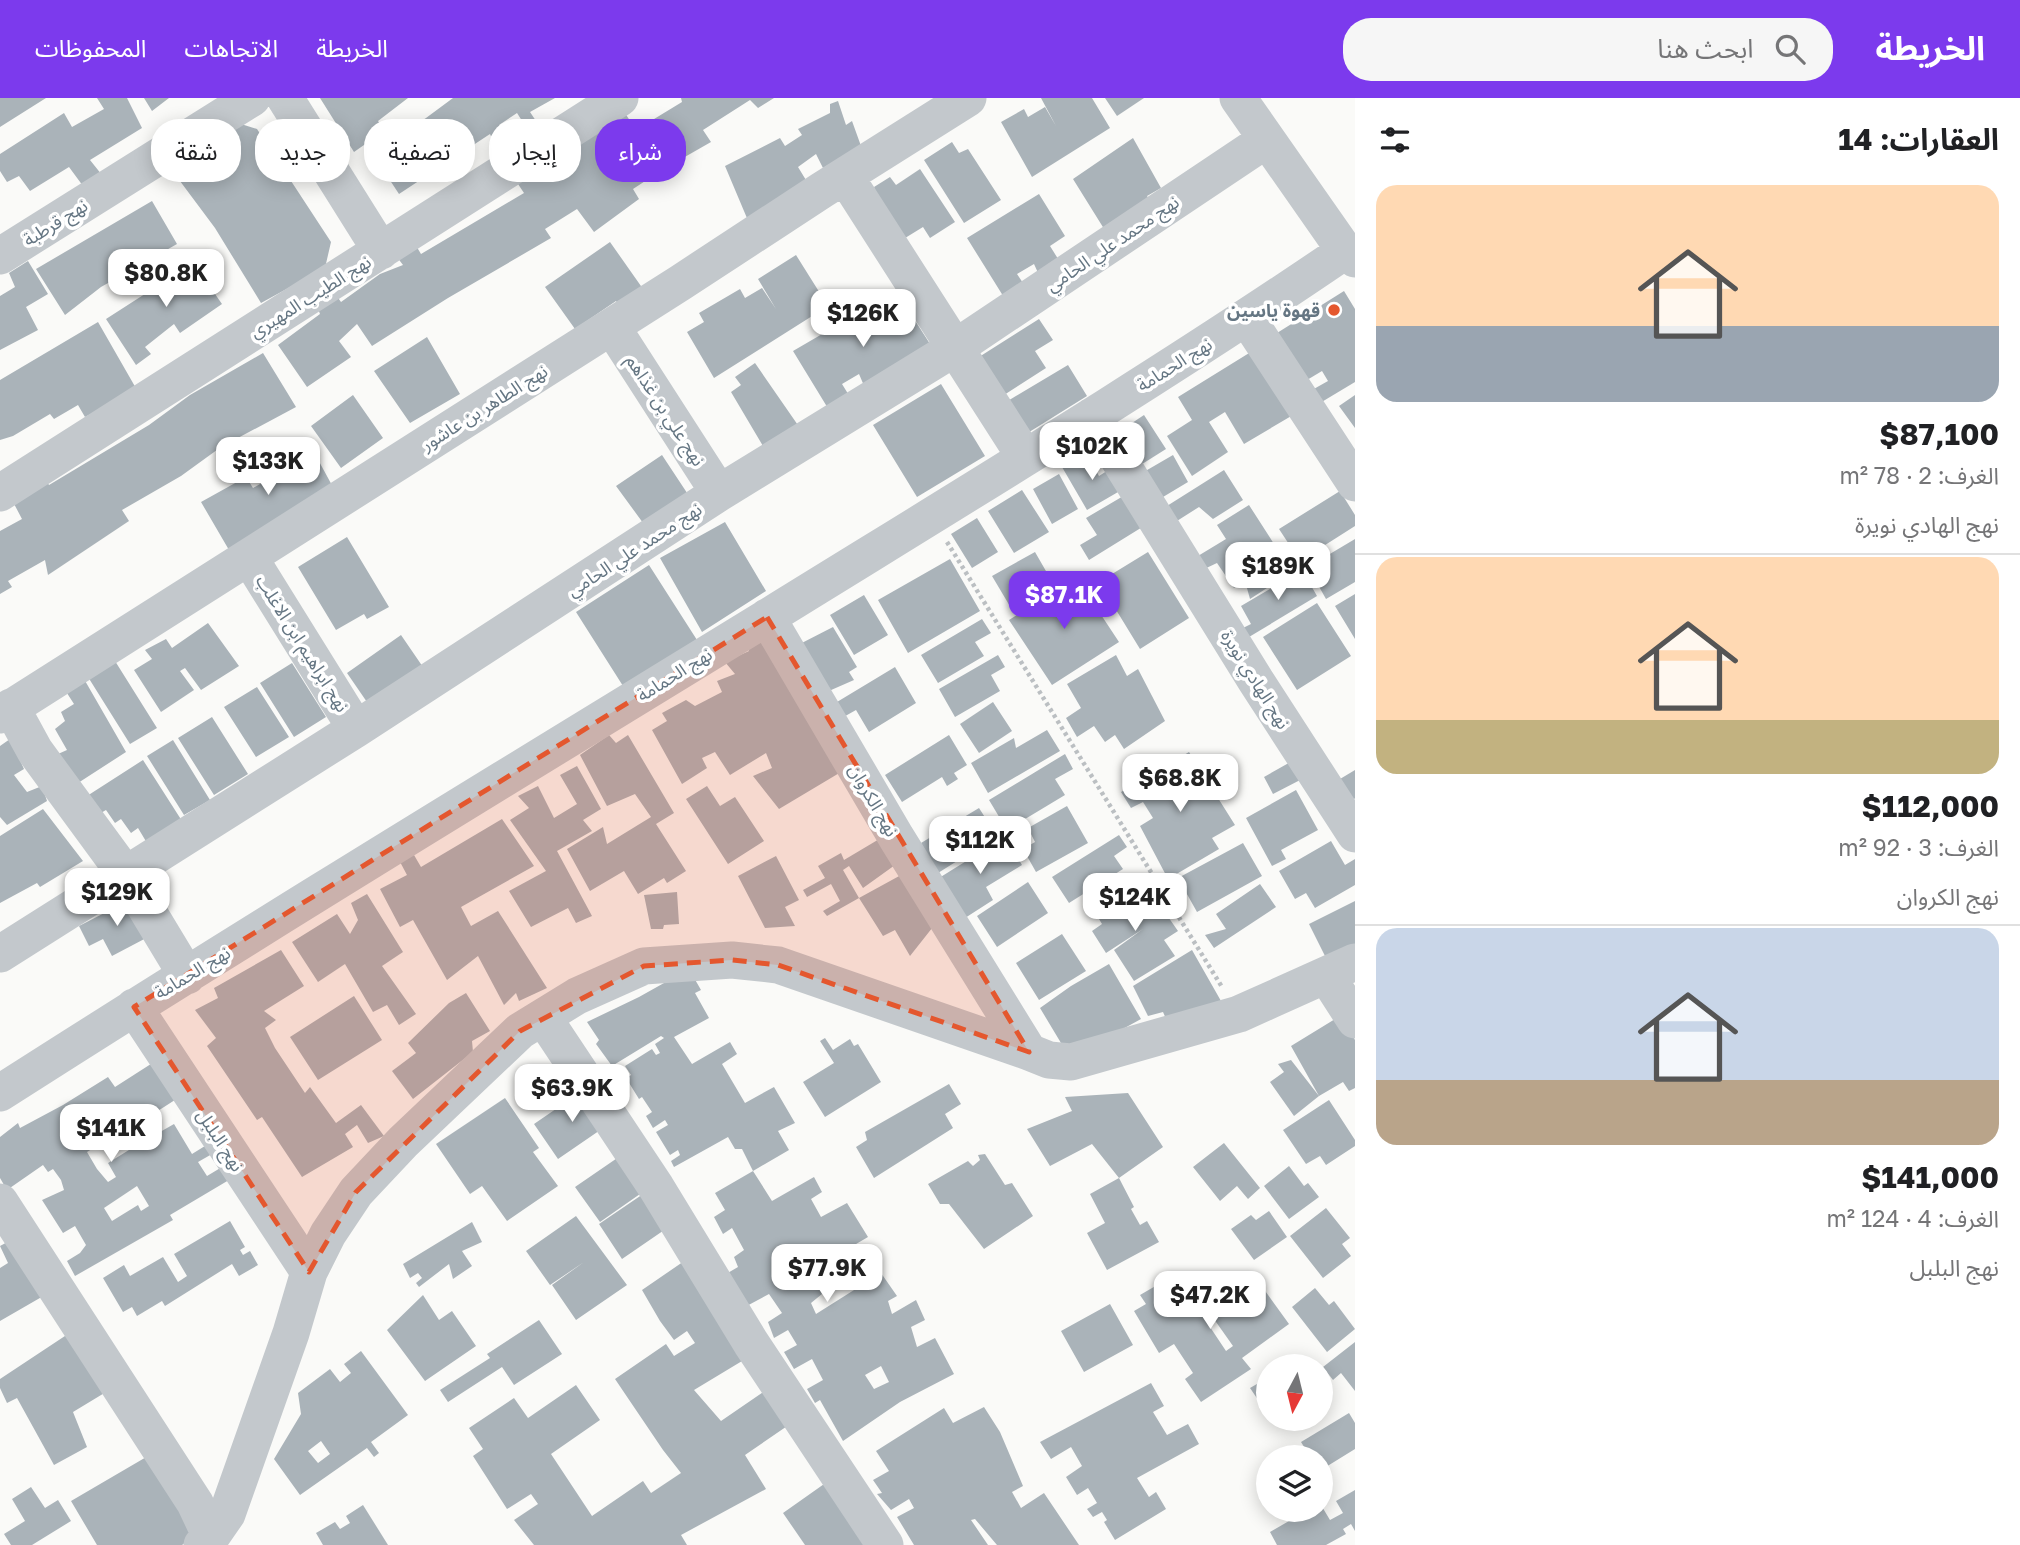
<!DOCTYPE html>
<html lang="ar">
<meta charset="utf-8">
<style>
:root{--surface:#fff;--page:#f6f6f6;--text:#202124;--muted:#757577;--line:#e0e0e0;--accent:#7c3aed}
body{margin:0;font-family:"Golos Text","Noto Sans Arabic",sans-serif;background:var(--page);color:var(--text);direction:rtl;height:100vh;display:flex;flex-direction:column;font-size:26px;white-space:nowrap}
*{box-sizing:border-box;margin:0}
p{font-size:23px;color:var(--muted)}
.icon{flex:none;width:38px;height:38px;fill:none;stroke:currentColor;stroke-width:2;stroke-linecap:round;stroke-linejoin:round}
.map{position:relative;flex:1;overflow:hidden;direction:ltr}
.details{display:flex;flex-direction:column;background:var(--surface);width:665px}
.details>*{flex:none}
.top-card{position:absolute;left:21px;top:21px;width:665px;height:63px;direction:rtl;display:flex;gap:14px}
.needle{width:46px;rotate:187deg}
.tools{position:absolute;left:1256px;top:1256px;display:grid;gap:14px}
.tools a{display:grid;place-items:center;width:77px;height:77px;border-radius:50%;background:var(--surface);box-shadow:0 4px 18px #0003;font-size:35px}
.price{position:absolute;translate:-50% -60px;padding:0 16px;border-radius:14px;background:#fff;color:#222;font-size:23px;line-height:46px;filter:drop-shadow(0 2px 4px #0008)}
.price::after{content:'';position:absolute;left:50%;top:42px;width:21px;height:16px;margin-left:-10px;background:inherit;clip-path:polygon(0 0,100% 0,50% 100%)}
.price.selected{background:var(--accent);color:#fff}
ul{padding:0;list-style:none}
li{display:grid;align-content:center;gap:14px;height:371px;padding:0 21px}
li+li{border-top:2px solid var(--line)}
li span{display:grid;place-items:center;height:217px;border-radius:21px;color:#555}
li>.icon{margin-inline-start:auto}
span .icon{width:126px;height:126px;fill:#fffc;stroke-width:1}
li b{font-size:30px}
h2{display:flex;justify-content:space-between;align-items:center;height:84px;padding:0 21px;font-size:30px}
.tag{padding:0 24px;border-radius:28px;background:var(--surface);box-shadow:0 4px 18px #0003;font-size:24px;line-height:63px}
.tag.selected{background:var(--accent);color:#fff}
header{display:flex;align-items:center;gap:42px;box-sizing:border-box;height:98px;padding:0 35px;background:var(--accent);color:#fff}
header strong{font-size:33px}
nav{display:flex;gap:38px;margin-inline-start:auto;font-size:24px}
.search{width:490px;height:63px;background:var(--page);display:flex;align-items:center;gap:18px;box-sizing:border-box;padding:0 24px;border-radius:28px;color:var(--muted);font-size:26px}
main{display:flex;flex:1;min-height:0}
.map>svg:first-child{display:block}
.building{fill:#aab3b9;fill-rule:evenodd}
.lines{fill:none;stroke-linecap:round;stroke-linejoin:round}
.path{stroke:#bbbfc2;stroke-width:4.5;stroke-dasharray:3.5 3.5;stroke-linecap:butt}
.minor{stroke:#c3c8cc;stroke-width:37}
.marked{fill:#e4572e;fill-opacity:0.2;stroke:#e4572e;stroke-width:5;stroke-dasharray:14 9;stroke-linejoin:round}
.poi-dot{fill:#e4572e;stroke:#fff;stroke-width:2.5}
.labels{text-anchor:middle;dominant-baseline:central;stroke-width:7;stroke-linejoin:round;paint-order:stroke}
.street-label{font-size:18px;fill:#657683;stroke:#fff}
.poi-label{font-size:18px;font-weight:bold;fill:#657683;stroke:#fff;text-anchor:end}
</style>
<header>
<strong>الخريطة</strong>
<div class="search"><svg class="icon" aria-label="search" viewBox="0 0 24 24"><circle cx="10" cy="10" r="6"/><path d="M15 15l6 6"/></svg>ابحث هنا</div>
<nav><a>الخريطة</a><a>الاتجاهات</a><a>المحفوظات</a></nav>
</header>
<main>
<section class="details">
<h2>العقارات: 14<svg class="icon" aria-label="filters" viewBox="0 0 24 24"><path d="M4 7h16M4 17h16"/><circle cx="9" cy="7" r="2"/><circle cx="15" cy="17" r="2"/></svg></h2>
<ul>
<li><span style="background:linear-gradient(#ffd9b3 65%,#9aa5b1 0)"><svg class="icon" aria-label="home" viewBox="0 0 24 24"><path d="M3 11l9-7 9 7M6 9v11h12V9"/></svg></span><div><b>$87,100</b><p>الغرف: 2 · 78 m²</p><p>نهج الهادي نويرة</p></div></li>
<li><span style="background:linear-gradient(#ffd9b3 75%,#c2b280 0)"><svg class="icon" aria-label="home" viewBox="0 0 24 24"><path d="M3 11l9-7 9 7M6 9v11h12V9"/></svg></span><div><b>$112,000</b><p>الغرف: 3 · 92 m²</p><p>نهج الكروان</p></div></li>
<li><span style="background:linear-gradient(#c9d6e8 70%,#b9a48a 0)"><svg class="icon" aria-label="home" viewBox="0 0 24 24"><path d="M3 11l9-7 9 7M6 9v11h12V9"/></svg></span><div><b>$141,000</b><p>الغرف: 4 · 124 m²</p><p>نهج البلبل</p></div></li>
</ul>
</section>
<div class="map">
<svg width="1355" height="1447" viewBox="0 0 1355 1447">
<rect width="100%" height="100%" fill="#fafaf8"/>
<path class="building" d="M0,0H46L0,29Z
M97,0H127L142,30L90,62L102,77L83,88L69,69L30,93L19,78L7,84L0,73V56L64,15L72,29L104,11Z
M144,0H169L152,13Z
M320,0H408L378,23L384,33L354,54Z
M453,0H555L530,14L536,23L526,29L517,15L499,27L508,41L496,49L490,36L399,96L372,55L426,20Z
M681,0H774L758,10L750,2L703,32L711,44L662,72L633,91L639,101L594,134L577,111L545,131L551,140L448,200L372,248L357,226L339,243L351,259L307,289L278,247L320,216L317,208L336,197L341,204L380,176L403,167L394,155L412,141L421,156L524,95L518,86L623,12L636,32L682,4Z
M1041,0H1092L1110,30L1032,79L1001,24L1024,11L1028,19L1045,9L1056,28Z
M1105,0H1144L1117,18Z
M838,3L846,27L852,23L861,48L823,70L816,56L798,69L809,87L752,132L725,68L780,40L785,48L802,37L798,31L830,15V6Z
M241,26L257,31L331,144L325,170L261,205L215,130L174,75Z
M1133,40L1161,90L1147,98L1153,107L1106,134L1073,81Z
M952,44L959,55L968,51L1001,102L964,125L924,62Z
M920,71L955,124L930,140L923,129L897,145L874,89L890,79L896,87Z
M1039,96L1065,138L1050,148L1060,164L1039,177L1034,166L1017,176L1025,188L1005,201L967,140Z
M152,103L177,146L101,189L65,217L36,171Z
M610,144L648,198L623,214L616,203L575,231L545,189Z
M796,157L828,208L714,280L687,234L704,224L699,215L740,191L745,200L762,190L776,211L758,181Z
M204,158L218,179L208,186L222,206L180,235L174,226L145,249L151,256L136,267L106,221Z
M28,163L48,196L26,209L38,232L0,252V198L15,189L9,175Z
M896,193L932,249L865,290L859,276L842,286L850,299L829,312L793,253Z
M1344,193L1355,211V284L1320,305L1312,292L1328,283L1322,273L1307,282L1277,235Z
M1039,221L1053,242L1035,253L1046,270L1004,297L979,259Z
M98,224L137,292L85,319L78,307L54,321L50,316L13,338L0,342V282Z
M427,239L460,296L410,325L374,273Z
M1254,252L1293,317L1244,346L1225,314L1209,324L1228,354L1192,378L1167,338L1192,322L1178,299Z
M263,255L296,309L221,349L181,378L122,412L129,423L48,477L45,462L8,483L12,489L0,496V433L22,421L12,402L45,380L49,387L149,327L190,297Z
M755,265L802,333L766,353L731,294L741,287L735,279Z
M1068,267L1087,298L1026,336L1006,304Z
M941,286L985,358L917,399L873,327Z
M353,297L383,340L341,370L311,328Z
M1355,297V330L1339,308Z
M1144,317L1166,351L1139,368L1117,335Z
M309,345L334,391L229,452L201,404L246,379L253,390L274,378L268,367Z
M1086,355L1099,378L1113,369L1125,390L1087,412L1062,369Z
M662,357L695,407L646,429L616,388Z
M1173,357L1188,384L1158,402L1142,375Z
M1224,372L1243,402L1213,421L1199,409L1169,428L1159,413Z
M1059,376L1078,411L1052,426L1033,391Z
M1022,392L1049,434L1014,455L988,413Z
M1340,393L1355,417V428L1300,463L1279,431Z
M1125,397L1144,428L1089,462L1080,447L1097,437L1086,420Z
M1249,407L1292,474L1250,501L1245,483L1234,490L1217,465L1200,473L1193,461L1226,441L1217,427Z
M977,420L998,454L972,470L951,436Z
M725,424L766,493L702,534L660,460Z
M347,439L389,509L367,521L364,516L336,532L298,469Z
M1355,441V484L1326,501L1308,469Z
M1035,454L1054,487L1011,510L992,478Z
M1148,454L1189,520L1140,551L1099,484Z
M950,461L980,513L908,555L878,502Z
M649,467L697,542L623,588L576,514Z
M1302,472L1317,498L1249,539L1243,530L1251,526L1241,508Z
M1076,479L1119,544L1052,587L1009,522Z
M1355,496V541L1335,508Z
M864,497L888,537L854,557L830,517Z
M1317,505L1351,558L1297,592L1263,539Z
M982,521L991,535L975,544L984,558L938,585L921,557Z
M208,525L239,568L201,592L185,570L180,573L194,592L161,614L134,572L152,561L145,552L166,541L172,550Z
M833,529L857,569L849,574L854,582L822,596L794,549Z
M770,534L846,671L779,711L753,678L772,670L766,655L730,677L715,654L702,660L707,670L682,686L652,632L667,623L662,615L686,602L695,608L722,594L717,583L735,576L725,564L749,553L745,545Z
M401,537L425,572L369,607L347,575Z
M998,557L1005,569L991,577L1000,593L955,619L939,591Z
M1116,557L1127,578L1138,571L1165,623L1124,651L1115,637L1105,644L1094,628L1077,639L1066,620L1081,610L1067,586Z
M115,563L157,630L130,646L88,579Z
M292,565L326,619L294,639L260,585Z
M895,569L916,605L869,634L856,612L840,621L832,607Z
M84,581L126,654L78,685L58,656L67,652L55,631L65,623L61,614L74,606L65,592Z
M257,589L289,639L256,659L224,609Z
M993,604L1012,633L979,655L960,626Z
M212,619L248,676L214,697L178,640Z
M1047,632L1060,653L988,695L971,665L1014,640L1016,650Z
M609,637L616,645L628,637L674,715L656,726L686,773L667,785L664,780L638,796L624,773L590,793L567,751L603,729L607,746L651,719L635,696L607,708L580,657Z
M949,637L967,667L954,675L958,681L947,688L942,679L902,704L885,677Z
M10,641L24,671L14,677L27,694L42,688L47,703L7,727L0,719V648Z
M173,642L210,702L184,717L147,658Z
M1189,654L1235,727L1212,740L1219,751L1168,781L1140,728L1153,720L1143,704L1131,710L1121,694Z
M1065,656L1073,671L1055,681L1065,697L1007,732L989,702Z
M143,662L182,723L147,745L138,730L131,735L121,721L115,725L106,712L99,716L87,698Z
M1294,662L1304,680L1273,696L1264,679Z
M577,668L601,711L583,722L592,733L557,753L592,818L576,825L568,810L531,829L509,793L546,773L510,722L529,710L518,698L538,688L554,720L577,706L560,677Z
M1355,672V700L1353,703L1340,681Z
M707,688L720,708L735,699L764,743L728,766L686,701Z
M1296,692L1318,732L1281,752L1286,761L1272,768L1246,720Z
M1067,708L1088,745L1036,774L1023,751L1035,744L1028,730Z
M979,710L997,738L938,775L921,745Z
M43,711L83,763L40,789L37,785L0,805V738Z
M502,721L534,768L461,809L471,828L498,813L547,890L519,903L516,895L504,907L478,858L447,882L413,822L400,829L380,791L407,777L399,762L414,757L421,769Z
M886,737L902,762L863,790L849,768L843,772L859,800L827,818L823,813L840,803L831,786L807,799L803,792L825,780L818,768L841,755L844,762Z
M1119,737L1127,749L1114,758L1123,771L1069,805L1052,779Z
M1005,739L1022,767L986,789L993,802L965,820L939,780Z
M1331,743L1345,767L1355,761V787L1315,810L1306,795L1295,801L1279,773Z
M1243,745L1262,778L1197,814L1178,780Z
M776,758L799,802L785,809L795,828L765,830L738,778Z
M912,771L940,820L910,858L895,832L883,838L859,800Z
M1028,784L1048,815L997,849L977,818Z
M1260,786L1276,809L1214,850L1205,837L1226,831L1216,816Z
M1130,789L1144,811L1157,803L1178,833L1164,842L1175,858L1134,883L1114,852L1143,831L1106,855L1092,833L1102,826L1093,811Z
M677,794L679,826L664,827L663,831H651L644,797Z
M367,796L403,854L382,868L416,916L399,927L387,907L373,914L345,866L318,884L292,844L337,816L350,836L358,822L351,805Z
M128,797L150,838L112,858L103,841L89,848L79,828L118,808L116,803Z
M1355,803V855L1330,868L1309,826Z
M1062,836L1086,873L1039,902L1016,865Z
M281,852L304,888L264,913L276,922L265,930L275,950L305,995L310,989L336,1025L361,1007L384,1038L368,1045L357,1027L345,1036L353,1049L302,1079L262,1019L257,1022L207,948L216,940L195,912L218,900L214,890Z
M1192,852L1221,903L1167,923L1163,914L1148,918L1133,888Z
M1109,866L1141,921L1070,960L1040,910L1071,888Z
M689,871L701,892L695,895L709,920L674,939L692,966L730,944L737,956L722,966L745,1005L774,989L795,1025L778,1033L789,1052L753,1073L742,1051H735L728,1039L674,1069L671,1063L680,1057L678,1052L670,1057L656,1034L668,1027L665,1022L653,1030L646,1018L652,1014L642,999L639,1001L626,980L631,977L625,968L652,951L656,957L660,955L655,946L664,940L661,938L612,968L596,946L599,942L587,924L639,899Z
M466,895L490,933L472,943L473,954L413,1001L392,973L416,955L408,945L449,905Z
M354,898L382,942L318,982L290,939Z
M1340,918L1355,942V990L1349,993L1343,984L1319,998L1294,1018L1270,984L1284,974L1278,966L1291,962L1319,998L1291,948Z
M825,940L833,952L850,941L854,948L858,946L881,984L825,1019L803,984L834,965L820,943Z
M154,964L178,1000L150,1018L160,1034L174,1026L192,1056L213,1043L219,1052L198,1064L207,1078L227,1066L234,1079L170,1117L173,1122L75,1178L67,1163L80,1155L86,1147L75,1128L63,1135L42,1102L64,1092L61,1082L53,1071L48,1074L43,1067L7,1092L0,1080V1039L18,1025L20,1030L63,1007L108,979L115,989ZM126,1030L137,1047L108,1065L116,1079L108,1084L97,1071L87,1054ZM137,1088L149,1108L141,1113L138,1107L112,1123L104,1110Z
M949,986L961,1006L945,1016L953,1030L874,1080L856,1049L867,1042L865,1034Z
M585,991L609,1026L558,1061L534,1026Z
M1128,995L1163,1049L1119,1080L1092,1046L1050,1068L1027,1031L1072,1013L1065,999Z
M505,1000L539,1050L533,1054L558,1088L507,1123L482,1088L470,1096L436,1046Z
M1329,1002L1355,1042V1048L1326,1067L1320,1058L1306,1066L1283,1032Z
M1224,1045L1260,1090L1248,1101L1237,1088L1220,1103L1193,1069Z
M626,1054L650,1089L600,1124L575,1089Z
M985,1056L1005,1087L1012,1085L1033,1118L984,1151L949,1106H940L928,1086L968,1063L973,1068L980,1062L978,1057Z
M1289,1068L1304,1088L1308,1085L1319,1099L1289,1121L1264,1088Z
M753,1073L772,1103L814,1079L822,1094L811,1101L821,1119L847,1105L868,1139L810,1173L822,1196L811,1205L816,1216L881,1175L897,1198L888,1203L892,1216L916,1202L925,1222L911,1229L917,1249L935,1240L954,1276L900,1304L843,1343L820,1302L815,1305L807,1291L823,1282L812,1261L794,1271L784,1254L797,1247L788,1232L774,1240L768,1224L782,1215L769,1196L743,1210L726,1176L738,1169L734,1159L744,1152L732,1130L723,1136L714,1119L725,1112L715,1095ZM881,1268L889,1284L874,1291L865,1277Z
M1119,1080L1134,1109L1131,1111L1140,1127L1147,1123L1159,1144L1107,1172L1087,1135L1105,1125L1090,1096Z
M649,1092L673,1126L622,1161L599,1126Z
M1326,1110L1350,1140L1342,1146L1351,1158L1323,1180L1290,1138Z
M1269,1113L1287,1139L1254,1162L1231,1131L1251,1117L1256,1122Z
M576,1118L627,1187L576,1222L552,1187L584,1164L550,1187L526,1153Z
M230,1123L245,1149L240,1152L243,1157L250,1153L258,1167L239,1178L232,1166L165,1208L162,1203L137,1218L132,1209L123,1214L103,1180L124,1167L130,1178L163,1159L178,1184L187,1178L174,1156Z
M472,1124L482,1144L462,1153L472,1168L453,1181L449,1166L419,1189L416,1185L422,1180L418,1175L410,1180L403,1166Z
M13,1141L52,1193L0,1223V1170L8,1165L0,1148Z
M693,1157L752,1257L694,1292L721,1323L772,1288L796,1322L745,1357L766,1391L681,1437L687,1447H534L514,1422L538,1406L531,1396L507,1411L473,1358L483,1351L469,1330L514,1300L528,1320L576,1287L600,1322L551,1356L592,1418L643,1383L651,1395L681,1375L663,1352L615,1281L666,1246L674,1258L695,1245L687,1233L674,1242L660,1223L642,1192Z
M1171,1179L1182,1197L1188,1193L1197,1209L1201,1205L1207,1213L1202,1217L1226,1253L1233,1248L1209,1214L1213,1211L1205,1200L1215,1193L1224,1207L1258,1183L1289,1226L1242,1260L1251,1271L1201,1304L1185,1281L1193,1275L1174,1246L1159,1255L1134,1213L1146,1206L1140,1197Z
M1315,1190L1329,1207L1334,1203L1355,1231L1327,1254L1292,1209Z
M423,1197L439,1222L452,1213L476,1248L425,1283L387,1232Z
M1110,1206L1133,1247L1084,1274L1061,1233Z
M539,1222L562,1256L514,1287L502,1269L448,1304L440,1292L490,1260L487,1256Z
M74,1232L111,1291L73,1314L87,1349L54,1367L17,1300L7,1305L0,1290V1281Z
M1355,1244V1293L1341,1275L1333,1282L1323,1269Z
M361,1253L408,1317L371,1344L379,1355L374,1359L367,1350L300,1397L274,1361L301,1316L298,1295L330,1271L340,1284L351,1275L344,1266ZM321,1343L330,1356L318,1365L308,1353Z
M1305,1258L1311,1269H1287Z
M1269,1279V1318L1250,1290Z
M1151,1285L1164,1308L1153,1314L1167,1337L1188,1326L1199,1346L1137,1380L1149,1399L1156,1394L1166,1411L1115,1442L1104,1424L1107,1422L1102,1414L1093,1419L1087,1411L1097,1405L1088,1390L1077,1397L1066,1379L1082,1368L1071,1349L1051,1361L1040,1344Z
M984,1309L1000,1334L1023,1388L1012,1394L1021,1410L1044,1395L1079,1447H997L975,1421L971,1422L988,1447H914L897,1419L914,1410L909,1401L891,1412L877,1396L882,1395L873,1382L889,1373L876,1353L944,1310L953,1325Z
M1349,1315L1355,1325V1351L1321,1372V1360H1311L1301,1344Z
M148,1358L197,1436L182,1447H97L71,1403Z
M834,1379L880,1447H805L783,1415Z
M31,1389L45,1410L58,1402L71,1423L32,1447H11L4,1436L25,1423L12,1401Z
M1355,1392V1433L1351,1426L1343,1431L1346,1436L1326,1447H1277L1270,1434L1308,1412H1321V1407L1330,1422L1343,1415L1336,1403Z
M363,1407L388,1447H323L316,1435L335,1424L340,1431L350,1425L346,1418Z"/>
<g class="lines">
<path class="path" d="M947,444L1222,889"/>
<path class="minor" d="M285,0L381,153
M1238,0L1345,153L1355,161
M845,78L1025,359
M0,158L252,0
M1247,220L1355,385
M612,229L719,395
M1092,318L1256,583L1355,736
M0,395L620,0
M249,459L356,631
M767,519L896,739L1029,954L1049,962L1071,964L1239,916L1355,864
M11,609L35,653L126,777L187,878
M0,617L680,185L822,92L968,0
M0,856L356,631L719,395L955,250L1266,42
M1326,877L1355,922
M134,909L309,1174
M543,919L656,1089L751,1245L885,1447
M0,995C253,833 510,677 766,520C960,400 1156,282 1345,153
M0,1104L195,1405L211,1439L202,1447
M211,1439L227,1416L291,1235L309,1174L328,1136L356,1094L403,1044L520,933L577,898L644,868L732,862L778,867L1029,954"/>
</g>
<path class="marked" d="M767,519L1029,954L778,867L732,862L644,868L520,933L356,1094L309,1174L134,909Z"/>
<circle class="poi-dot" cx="1334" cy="212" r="7"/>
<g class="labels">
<g class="street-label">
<text transform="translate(55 124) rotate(-32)">نهج قرطبة</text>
<text transform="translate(1112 145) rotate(-34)">نهج محمد علي الحامي</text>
<text transform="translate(310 198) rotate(-32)">نهج الطيب المهيري</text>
<text transform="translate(1174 266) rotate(-32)">نهج الحمامة</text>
<text transform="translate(484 309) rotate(-32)">نهج الطاهر بن عاشور</text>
<text transform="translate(666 312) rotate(57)">نهج علي بن غذاهم</text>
<text transform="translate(634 451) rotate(-33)">نهج محمد علي الحامي</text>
<text transform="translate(303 545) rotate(58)">نهج ابراهيم ابن الاغلب</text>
<text transform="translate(674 576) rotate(-32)">نهج الحمامة</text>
<text transform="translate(1256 581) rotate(58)">نهج الهادي نويرة</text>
<text transform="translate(874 702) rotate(60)">نهج الكروان</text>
<text transform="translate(192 874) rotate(-31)">نهج الحمامة</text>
<text transform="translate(221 1042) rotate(57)">نهج البلبل</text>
</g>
<g class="poi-label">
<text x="1320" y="212">قهوة ياسين</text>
</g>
</g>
</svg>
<div class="tools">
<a><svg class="needle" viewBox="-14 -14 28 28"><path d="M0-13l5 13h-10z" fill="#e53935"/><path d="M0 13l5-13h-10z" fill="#757577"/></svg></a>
<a><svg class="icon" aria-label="layers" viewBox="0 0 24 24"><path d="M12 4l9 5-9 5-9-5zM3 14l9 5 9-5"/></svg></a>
</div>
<b class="price" style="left:166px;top:211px">$80.8K</b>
<b class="price" style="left:863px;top:251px">$126K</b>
<b class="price" style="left:1092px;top:384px">$102K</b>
<b class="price" style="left:268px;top:399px">$133K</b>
<b class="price" style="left:1278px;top:504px">$189K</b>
<b class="price selected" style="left:1064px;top:533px">$87.1K</b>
<b class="price" style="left:1180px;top:716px">$68.8K</b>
<b class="price" style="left:980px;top:778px">$112K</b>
<b class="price" style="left:117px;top:830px">$129K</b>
<b class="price" style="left:1135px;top:835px">$124K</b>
<b class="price" style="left:572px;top:1026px">$63.9K</b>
<b class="price" style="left:111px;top:1066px">$141K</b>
<b class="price" style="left:827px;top:1206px">$77.9K</b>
<b class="price" style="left:1210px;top:1233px">$47.2K</b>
<div class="top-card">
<a class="tag selected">شراء</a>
<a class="tag">إيجار</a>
<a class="tag">تصفية</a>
<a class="tag">جديد</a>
<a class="tag">شقة</a>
</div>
</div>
</main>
